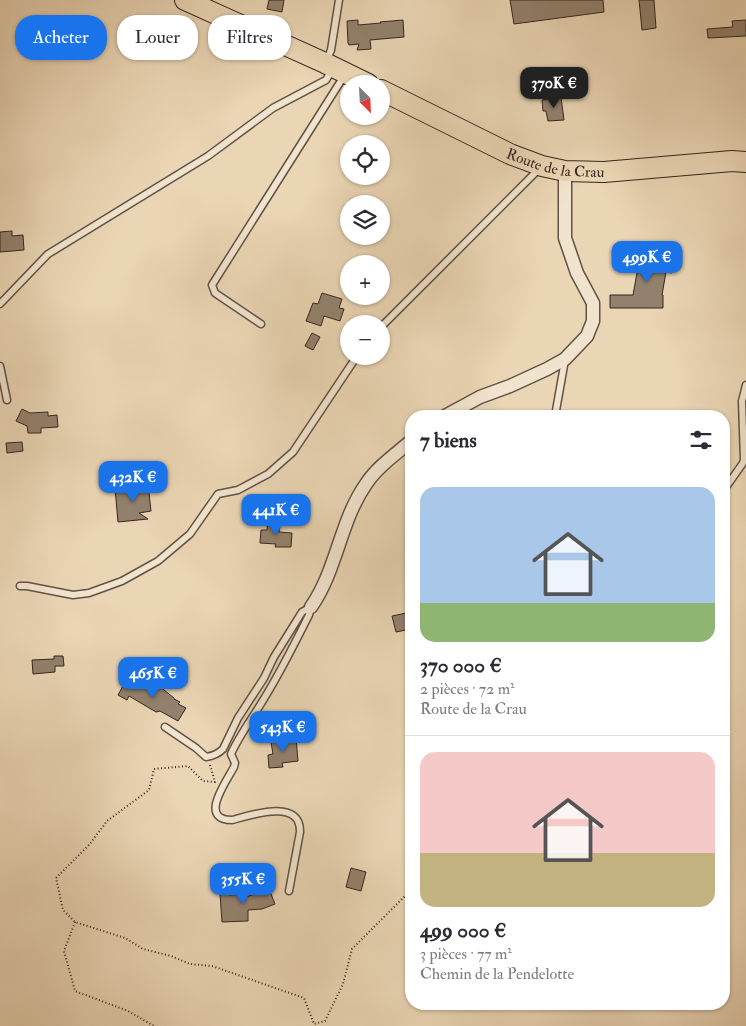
<!DOCTYPE html>
<html lang="fr">
<meta charset="utf-8">
<style>
:root{--surface:#fff;--page:#f7f7f7;--text:#2b2b33;--muted:#7c7c81;--line:#e1e1e2;--accent:#1a73e8}
body{margin:0;font-family:"IM FELL Double Pica",serif;background:var(--page);color:var(--text);height:100vh;display:flex;flex-direction:column;font-size:19px;white-space:nowrap}
*{box-sizing:border-box;margin:0}
p{font-size:16px;color:var(--muted)}
.icon{flex:none;width:28px;height:28px;fill:none;stroke:currentColor;stroke-width:2;stroke-linecap:round;stroke-linejoin:round}
.map{position:relative;flex:1;overflow:hidden}
.side{position:absolute;left:405px;top:410px;width:325px;height:600px;display:flex;flex-direction:column;background:var(--surface);border-radius:20px;box-shadow:0 1px 4px #0004}
.side>*{flex:none}
.top-card{position:absolute;left:15px;top:15px;width:315px;height:45px;display:flex;gap:10px}
.needle{width:32px;rotate:156deg}
.controls{position:absolute;left:340px;top:75px;display:grid;gap:10px}
.controls a{display:grid;place-items:center;width:50px;height:50px;border-radius:50%;background:var(--surface);box-shadow:0 1px 4px #0004;font-size:25px}
.price{position:absolute;translate:-50% -42px;padding:0 11px;border-radius:10px;background:var(--accent);color:#fff;font-size:16px;line-height:32px;filter:drop-shadow(0 1px 2px #0008)}
.price::after{content:'';position:absolute;left:50%;top:30px;width:15px;height:11px;margin-left:-8px;background:inherit;clip-path:polygon(0 0,100% 0,50% 100%)}
.price.on{background:#222;color:#fff}
ul{padding:0;list-style:none}
li{display:grid;align-content:center;gap:10px;height:265px;padding:0 15px}
li+li{border-top:1px solid var(--line)}
li span{display:grid;place-items:center;height:155px;border-radius:15px;color:#555}
li>.icon{margin-inline-start:auto}
span .icon{width:90px;height:90px;fill:#fffc;stroke-width:1}
li b{font-size:21px}
h2{display:flex;justify-content:space-between;align-items:center;height:60px;padding:0 15px;font-size:21px}
.chip{padding:0 18px;border-radius:20px;background:var(--surface);box-shadow:0 1px 4px #0004;font-size:18px;line-height:45px}
.chip.on{background:var(--accent);color:#fff}
.map>svg:first-child{display:block}
.building{fill:#93816d;stroke:#342620}
.lines{fill:none;stroke-linecap:round;stroke-linejoin:round}
.service-casing{stroke:#625245;stroke-width:9}
.minor-casing{stroke:#625245;stroke-width:15}
.primary-casing{stroke:#342620;stroke-width:22}
.path{stroke:#342620;stroke-width:2;stroke-dasharray:1 2.5;stroke-linecap:butt}
.service{stroke:#f1e4ce;stroke-width:6}
.minor{stroke:#f1e4ce;stroke-width:12}
.primary{stroke:#ead5b4;stroke-width:20}
.labels{text-anchor:middle;dominant-baseline:central;stroke-width:4;stroke-linejoin:round;paint-order:stroke}
.street-label{font-size:15px;fill:#342620;stroke:#f1e4ce}
</style>
<div class="map">
<svg width="746" height="1026" viewBox="0 0 746 1026">
<rect width="100%" height="100%" fill="#ead5b4"/>
<filter id="stains"><feTurbulence type="fractalNoise" baseFrequency=".004" numOctaves="4"/><feColorMatrix values="0 0 0 0 .2 0 0 0 0 .09 0 0 0 0 .02 0 0 0 .5 -.17"/></filter>
<radialGradient id="worn" r=".72"><stop offset=".6" stop-color="#630" stop-opacity="0"/><stop offset="1" stop-color="#630" stop-opacity=".3"/></radialGradient>
<path class="building" d="M269,0H284L282,12L267,9Z
M510,0H603L604,12L514,24Z
M639,0H654L656,28L642,30Z
M358,20V25L381,23L380,22L403,20L404,37L370,40L371,49L357,50L359,44L349,45L348,43L347,21Z
M746,20V36L708,38L707,29L733,27L732,21Z
M561,97L564,120L548,121L546,111H543L542,100Z
M12,231V236L23,235L24,250L0,252V232Z
M641,251L672,257L671,260H675L672,273L666,272L662,295H663V308H610V295H633Z
M322,293L342,299L339,308L344,309L340,321L324,316L321,326L306,321L313,303L318,304Z
M312,333L320,337L313,350L305,346Z
M22,409L30,413L48,412V416L57,415L58,427L41,428V433H28L27,426L16,421Z
M22,442L23,451L7,453L6,443Z
M148,484L151,511L139,513L148,519L118,522L115,488Z
M268,520L280,521L279,532L292,533L291,547H275L276,544L260,543L261,530H267Z
M411,612V629L396,632L392,616Z
M54,656H63L64,666H55V672L33,674L32,660L54,659Z
M134,679L155,691L159,686L174,698V699L180,702L178,704L186,708L178,721L160,711L156,712L129,696L127,700L118,695L124,684L129,687Z
M296,738L298,761L282,763L283,767L269,768L268,755L273,754L271,742L288,741V739Z
M351,868L366,872L361,891L346,887Z
M269,889L275,904L262,909L248,910V921L222,922L220,894H229V895L246,894V897Z"/>
<g class="lines">
<g class="service-casing">
<path id="service" d="M326,62L331,50L339,0
M0,304L48,254L208,156L273,108L326,80L332,70
M261,324L215,293L212,285L344,76
M381,327L539,169
M0,366L7,400
M555,416L565,360
M724,490L743,463L744,460L742,401L746,385
M20,586H27L73,595L89,593L122,581L158,561L190,534L218,494L238,490L268,474L293,452L357,356
M165,727L196,748L206,757C213,756 218,754 223,749L238,718L264,678L274,657L294,625L302,612L311,607
M289,891L300,832C301,798 251,815 232,820C198,820 226,782 234,767L235,763L231,754C240,734 254,716 265,697C281,671 295,643 309,615L311,607"/>
</g>
<g class="minor-casing">
<path id="minor" d="M445,416L480,397L510,386L547,369L565,359L587,336L593,321V303L577,273L565,238V171
M311,607C337,570 340,521 366,484C377,467 396,454 411,441"/>
</g>
<g class="primary-casing">
<g id="primary">
<path d="M185,0L325,63L368,84"/>
<path id="s1" d="M381,90L510,154L542,166L565,171L604,172L732,161L746,162"/>
</g>
</g>
<path class="path" d="M210,765L215,782L203,781L188,766L154,769L149,790L107,821L89,845L56,878L63,910L75,922L125,938L143,949L171,956L190,964L212,966L304,998L314,1024L325,1021L343,984L352,949L411,890
M75,922L64,951L75,991L128,1011L154,1026"/>
<use href="#service" class="service"/>
<use href="#minor" class="minor"/>
<use href="#primary" class="primary"/>
</g>
<g class="labels">
<g class="street-label">
<text stroke="none"><textPath href="#s1" startOffset="191">Route de la Crau</textPath></text>
</g>
</g>
<rect width="100%" height="100%" filter="url(#stains)"/>
<rect width="100%" height="100%" fill="url(#worn)"/>
</svg>
<div class="controls">
<a><svg class="needle" viewBox="-14 -14 28 28"><path d="M0-13l5 13h-10z" fill="#e53935"/><path d="M0 13l5-13h-10z" fill="#7c7c81"/></svg></a>
<a><svg class="icon" aria-label="locate" viewBox="0 0 24 24"><circle cx="12" cy="12" r="6"/><path d="M12 2v4M12 18v4M2 12h4M18 12h4"/></svg></a>
<a><svg class="icon" aria-label="layers" viewBox="0 0 24 24"><path d="M12 4l9 5-9 5-9-5zM3 14l9 5 9-5"/></svg></a>
<a>+</a>
<a>−</a>
</div>
<b class="price on" style="left:554px;top:109px">370K €</b>
<b class="price" style="left:647px;top:283px">499K €</b>
<b class="price" style="left:133px;top:503px">432K €</b>
<b class="price" style="left:276px;top:536px">441K €</b>
<b class="price" style="left:153px;top:699px">465K €</b>
<b class="price" style="left:283px;top:753px">543K €</b>
<b class="price" style="left:243px;top:905px">355K €</b>
<div class="top-card">
<a class="chip on">Acheter</a>
<a class="chip">Louer</a>
<a class="chip">Filtres</a>
</div>
<section class="side">
<h2>7 biens<svg class="icon" aria-label="filters" viewBox="0 0 24 24"><path d="M4 7h16M4 17h16"/><circle cx="9" cy="7" r="2"/><circle cx="15" cy="17" r="2"/></svg></h2>
<ul>
<li><span style="background:linear-gradient(#a9c7e8 75%,#8fb573 0)"><svg class="icon" aria-label="home" viewBox="0 0 24 24"><path d="M3 11l9-7 9 7M6 9v11h12V9"/></svg></span><div><b>370 000 €</b><p>2 pièces · 72 m²</p><p>Route de la Crau</p></div></li>
<li><span style="background:linear-gradient(#f6c9c9 65%,#c2b280 0)"><svg class="icon" aria-label="home" viewBox="0 0 24 24"><path d="M3 11l9-7 9 7M6 9v11h12V9"/></svg></span><div><b>499 000 €</b><p>3 pièces · 77 m²</p><p>Chemin de la Pendelotte</p></div></li>
</ul>
</section>
</div>
